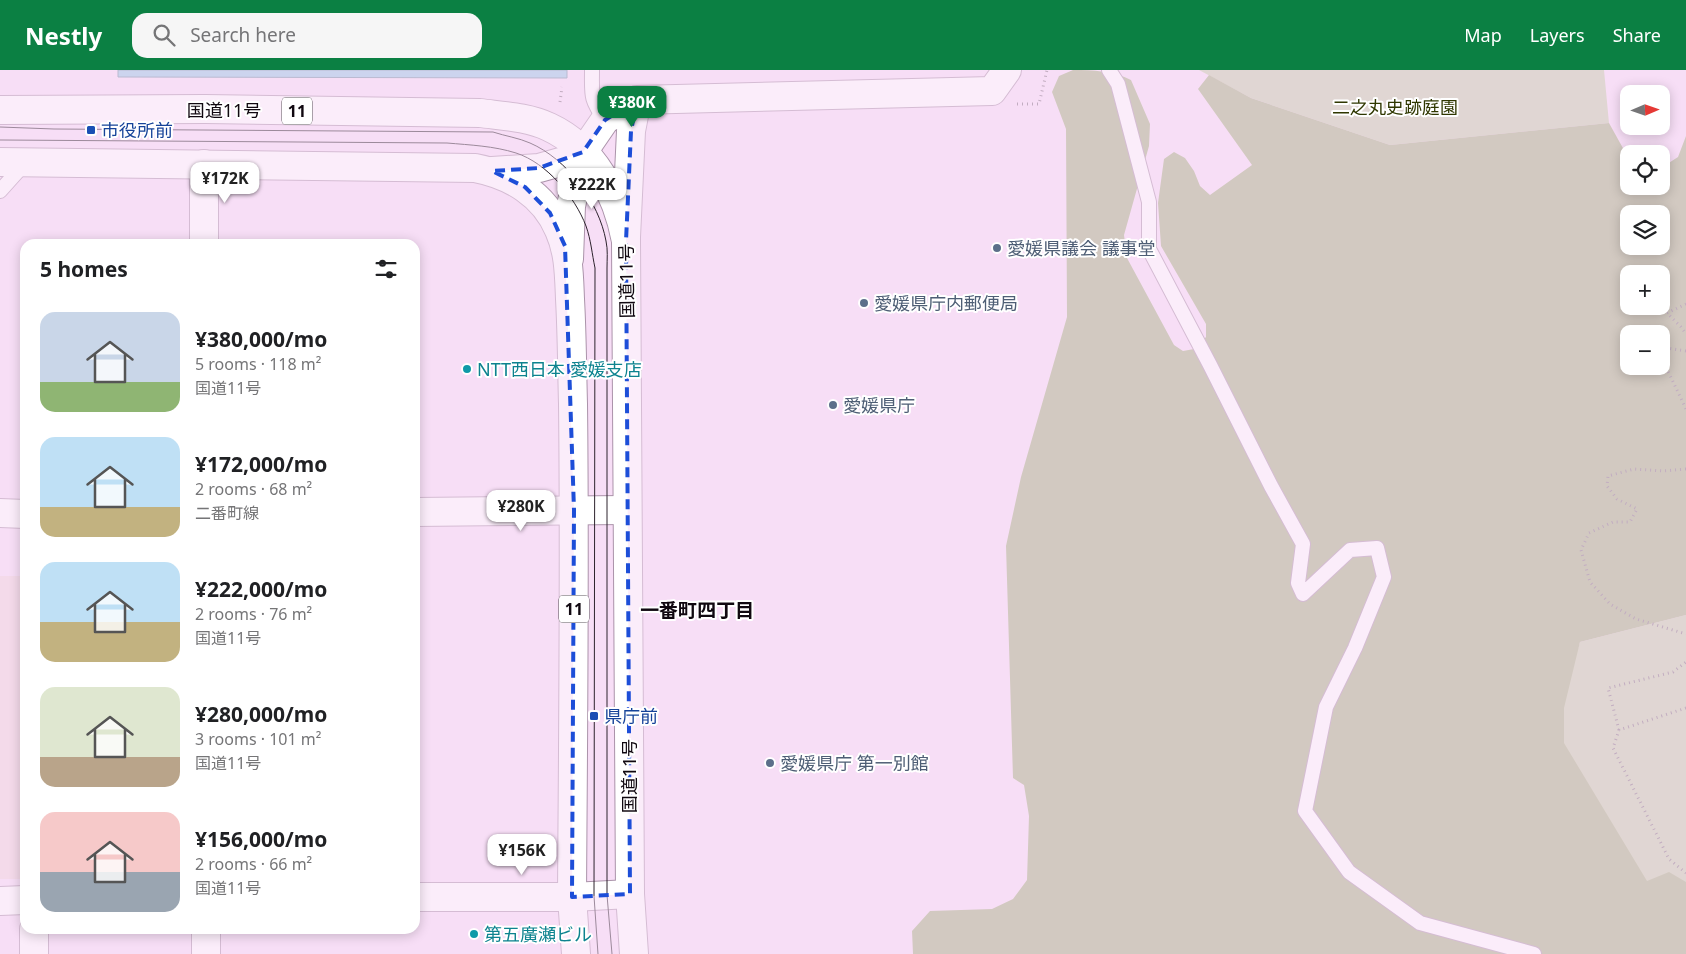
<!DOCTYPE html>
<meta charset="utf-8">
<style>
:root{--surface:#fff;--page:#f6f6f6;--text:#202124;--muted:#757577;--accent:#0b8043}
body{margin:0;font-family:"Noto Sans","Noto Sans JP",sans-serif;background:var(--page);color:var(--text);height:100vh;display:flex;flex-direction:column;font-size:19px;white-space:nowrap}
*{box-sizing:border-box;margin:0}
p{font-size:16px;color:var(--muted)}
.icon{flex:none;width:28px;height:28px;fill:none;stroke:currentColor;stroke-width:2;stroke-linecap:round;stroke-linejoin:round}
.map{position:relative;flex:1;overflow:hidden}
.sheet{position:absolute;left:20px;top:169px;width:400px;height:695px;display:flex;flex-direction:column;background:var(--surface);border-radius:15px;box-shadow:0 2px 12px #0003}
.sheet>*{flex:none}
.needle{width:32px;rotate:88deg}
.controls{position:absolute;left:1620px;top:15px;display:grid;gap:10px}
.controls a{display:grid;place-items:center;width:50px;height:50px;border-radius:10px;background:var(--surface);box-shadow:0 2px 12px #0003;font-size:25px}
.price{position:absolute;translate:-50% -42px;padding:0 11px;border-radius:10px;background:#fff;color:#222;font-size:16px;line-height:32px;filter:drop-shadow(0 1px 2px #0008)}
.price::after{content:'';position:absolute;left:50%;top:30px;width:15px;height:11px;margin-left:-8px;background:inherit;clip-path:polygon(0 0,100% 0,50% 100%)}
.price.on{background:var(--accent);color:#fff}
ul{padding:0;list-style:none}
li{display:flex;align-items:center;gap:15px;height:125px;padding:0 20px}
li span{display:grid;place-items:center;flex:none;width:140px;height:100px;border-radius:15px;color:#555}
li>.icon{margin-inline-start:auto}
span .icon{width:60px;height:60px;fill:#fffc;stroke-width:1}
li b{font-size:21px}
h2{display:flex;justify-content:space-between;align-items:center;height:60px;padding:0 20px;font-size:21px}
header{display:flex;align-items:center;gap:30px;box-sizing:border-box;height:70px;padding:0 25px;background:var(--accent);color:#fff}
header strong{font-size:24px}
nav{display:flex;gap:28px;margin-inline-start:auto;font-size:18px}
.search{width:350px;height:45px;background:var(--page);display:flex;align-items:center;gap:12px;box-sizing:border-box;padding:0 18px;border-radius:15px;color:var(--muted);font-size:19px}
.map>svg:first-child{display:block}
.education{fill:#f0d6db}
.green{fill:#c4cda8}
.forest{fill:#a5b081;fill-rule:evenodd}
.water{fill:#98c7e4;stroke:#6f8ea4}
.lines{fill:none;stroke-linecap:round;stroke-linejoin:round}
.lane-casing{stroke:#ab93aa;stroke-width:16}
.street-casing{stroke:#ab93aa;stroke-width:30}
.highway-casing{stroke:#ab93aa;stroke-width:30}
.path{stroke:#817180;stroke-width:3;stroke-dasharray:1 4;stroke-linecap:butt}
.lane{stroke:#fff;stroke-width:14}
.street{stroke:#fff;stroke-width:28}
.highway{stroke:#fff;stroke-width:28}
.tram{stroke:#2d232d;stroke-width:1}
.marked{fill:none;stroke:#1d4ed8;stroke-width:4;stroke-dasharray:10 6;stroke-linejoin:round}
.transit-dot{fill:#1a4fb4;stroke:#fff;stroke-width:2}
.service-dot{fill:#5c6f8a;stroke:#fff;stroke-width:2}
.culture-dot{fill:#0f9aa8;stroke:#fff;stroke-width:2}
.labels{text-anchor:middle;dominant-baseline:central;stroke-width:4;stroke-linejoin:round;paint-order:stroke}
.shield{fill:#fff;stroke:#585258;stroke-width:1}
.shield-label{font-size:16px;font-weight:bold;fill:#100810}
.park-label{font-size:18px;fill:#2f3700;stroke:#fff}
.street-label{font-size:18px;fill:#100810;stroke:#fff}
.transit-label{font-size:18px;fill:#164399;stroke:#fff;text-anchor:start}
.service-label{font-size:18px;fill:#4e5e75;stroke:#fff;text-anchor:start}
.culture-label{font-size:18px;fill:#0d838f;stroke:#fff;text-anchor:start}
.neighbourhood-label{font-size:19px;font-weight:bold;fill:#100810;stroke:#fff}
</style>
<header>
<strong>Nestly</strong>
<div class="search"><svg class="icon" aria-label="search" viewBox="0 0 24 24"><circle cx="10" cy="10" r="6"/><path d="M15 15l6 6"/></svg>Search here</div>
<nav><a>Map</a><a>Layers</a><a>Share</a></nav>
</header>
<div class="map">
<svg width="1686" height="884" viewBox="0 0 1686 884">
<rect width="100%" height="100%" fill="#f7def6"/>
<path class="education" d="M0,506H25V809H0Z"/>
<path class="green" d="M1199,0H1604L1609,53L1390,75L1251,28Z
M1686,545V839L1637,815L1545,681L1580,572Z"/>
<path class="forest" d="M1073,0C1093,0 1114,1 1131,10L1150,54L1149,76L1124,165L1127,188L1174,275L1183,281L1194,279L1206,267V254L1161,176L1158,133L1164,89L1174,82L1185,88L1194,101L1200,116L1210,125L1252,95L1198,19L1209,5L1251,28L1390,75L1609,53L1629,89V116H1661V98L1678,87L1686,66V545L1580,572L1564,638V673L1647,811L1669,802L1686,812V884H913L912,861L930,841L992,839L1013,829L1027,810L1029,746L1024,715L1013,708L1006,476L1021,407L1067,247L1066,59L1052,22L1059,6ZM1629,144H1661V176H1629ZM1629,204H1661V236H1629ZM1629,264H1661V296H1629Z"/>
<path class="water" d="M118,0H567V8L118,7Z"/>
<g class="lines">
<g class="lane-casing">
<path id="lane" d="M592,0C592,26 590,28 605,50
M1109,0L1118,14L1149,132V179L1210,295L1271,416L1303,474L1298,513L1303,524L1350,480L1377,478L1384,507L1355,578L1326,637L1305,741L1349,802L1420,853L1534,884
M0,121L26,92"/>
</g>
<g class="street-casing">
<path id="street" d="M492,101L539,98L564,91L583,82
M626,167L631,61L637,30
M204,174V94
M569,189L571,136L583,82L605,50L637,30L992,21L1007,0
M415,442L627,440
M0,443L25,444
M415,827H572L630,824
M0,831L25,830
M34,859V884
M206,884V859"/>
</g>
<g class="highway-casing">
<path id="highway" d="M0,40L205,39L480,43C503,46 528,47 549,57C594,78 617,124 626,171L630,824L634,884
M0,92L475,98C511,105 544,124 559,160C569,182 569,205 570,229C572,264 572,299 573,334C575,498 573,662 572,827L576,884"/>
</g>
<path class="path" d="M560,32L562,17
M1017,34H1039L1047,0
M1686,234L1667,243L1681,257L1686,264
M1686,281L1667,278L1663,285L1667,299L1686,339
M1686,399L1663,401L1634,399L1608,406L1607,416L1617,429L1637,439L1630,452H1613L1589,463L1581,480L1590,512L1610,534L1636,549L1686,564
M1686,638L1619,660L1613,678L1669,789L1686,803
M1619,660L1608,618L1673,602L1686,592"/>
<use href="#lane" class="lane"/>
<use href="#street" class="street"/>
<use href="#highway" class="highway"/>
<path class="tram" d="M0,57L54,59L493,62C505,66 519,68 530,73C567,89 599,132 606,171C608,180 607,189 607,198V825L612,884
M0,70L447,73C470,75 494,76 516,83C547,93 575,127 586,156C591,170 592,184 595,198L594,826L598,884"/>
</g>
<path d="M0 0H1686V884H0ZM637,30L631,61L626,171L630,824L572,827L574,440L565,176L550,143L525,117L492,101L539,98L583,82L605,50Z" fill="#f7def6" fill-opacity=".55" fill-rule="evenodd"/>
<path class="marked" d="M637,30L631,61L626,171L630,824L572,827L574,440L565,176L550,143L525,117L492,101L539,98L583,82L605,50Z"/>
<g class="transit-dot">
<rect x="86" y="55" width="10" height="10" rx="2.5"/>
<rect x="589" y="641" width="10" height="10" rx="2.5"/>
</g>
<g class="service-dot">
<circle cx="997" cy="178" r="5"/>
<circle cx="864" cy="233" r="5"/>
<circle cx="833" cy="335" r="5"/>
<circle cx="770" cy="693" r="5"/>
</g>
<g class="culture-dot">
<circle cx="467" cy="299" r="5"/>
<circle cx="474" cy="864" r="5"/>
</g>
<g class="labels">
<g class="shield">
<rect x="282" y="27.5" width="30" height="27" rx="4"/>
<rect x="559" y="525.5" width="30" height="27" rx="4"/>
</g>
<g class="shield-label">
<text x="297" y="41">11</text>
<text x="574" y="539">11</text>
</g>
<g class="park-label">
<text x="1395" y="37">二之丸史跡庭園</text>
</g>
<g class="street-label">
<text x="224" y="40">国道11号</text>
<text transform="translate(626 211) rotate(-91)">国道11号</text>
<text transform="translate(629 706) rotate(-90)">国道11号</text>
</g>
<g class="transit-label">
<text x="101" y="60">市役所前</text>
<text x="604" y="646">県庁前</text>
</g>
<g class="service-label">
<text x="1007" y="178">愛媛県議会 議事堂</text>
<text x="874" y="233">愛媛県庁内郵便局</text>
<text x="843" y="335">愛媛県庁</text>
<text x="780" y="693">愛媛県庁 第一別館</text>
</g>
<g class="culture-label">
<text x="477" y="299">NTT西日本 愛媛支店</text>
<text x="484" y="864">第五廣瀬ビル</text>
</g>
<g class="neighbourhood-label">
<text x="697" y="540">一番町四丁目</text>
</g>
</g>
</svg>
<div class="controls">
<a><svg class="needle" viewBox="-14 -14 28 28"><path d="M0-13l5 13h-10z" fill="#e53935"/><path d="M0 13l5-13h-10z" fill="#757577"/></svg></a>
<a><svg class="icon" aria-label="locate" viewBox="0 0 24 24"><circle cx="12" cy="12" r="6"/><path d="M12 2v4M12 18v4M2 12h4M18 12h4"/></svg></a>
<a><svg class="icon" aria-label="layers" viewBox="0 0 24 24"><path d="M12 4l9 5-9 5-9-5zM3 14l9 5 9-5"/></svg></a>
<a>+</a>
<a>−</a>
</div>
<b class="price on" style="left:632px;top:58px">¥380K</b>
<b class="price" style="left:225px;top:134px">¥172K</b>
<b class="price" style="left:592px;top:140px">¥222K</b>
<b class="price" style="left:521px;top:462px">¥280K</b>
<b class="price" style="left:522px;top:806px">¥156K</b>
<section class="sheet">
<h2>5 homes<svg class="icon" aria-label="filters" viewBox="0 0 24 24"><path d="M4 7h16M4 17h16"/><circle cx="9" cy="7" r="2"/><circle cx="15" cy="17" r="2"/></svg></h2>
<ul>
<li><span style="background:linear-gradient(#c9d6e8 70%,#8fb573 0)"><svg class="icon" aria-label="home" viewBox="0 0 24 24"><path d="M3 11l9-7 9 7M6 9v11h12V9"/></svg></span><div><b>¥380,000/mo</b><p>5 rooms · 118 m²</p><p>国道11号</p></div></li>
<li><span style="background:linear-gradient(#bfe0f5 70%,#c2b280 0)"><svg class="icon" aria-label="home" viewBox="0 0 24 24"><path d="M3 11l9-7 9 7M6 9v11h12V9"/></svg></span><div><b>¥172,000/mo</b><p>2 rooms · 68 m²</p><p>二番町線</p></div></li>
<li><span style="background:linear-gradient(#bfe0f5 60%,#c2b280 0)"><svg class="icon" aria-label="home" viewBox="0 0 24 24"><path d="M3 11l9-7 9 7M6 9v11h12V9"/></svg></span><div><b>¥222,000/mo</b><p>2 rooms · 76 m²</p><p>国道11号</p></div></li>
<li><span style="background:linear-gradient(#dfe7d0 70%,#b9a48a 0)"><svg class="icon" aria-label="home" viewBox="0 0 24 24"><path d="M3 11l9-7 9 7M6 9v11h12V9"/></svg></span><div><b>¥280,000/mo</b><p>3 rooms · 101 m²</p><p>国道11号</p></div></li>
<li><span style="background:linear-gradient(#f6c9c9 60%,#9aa5b1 0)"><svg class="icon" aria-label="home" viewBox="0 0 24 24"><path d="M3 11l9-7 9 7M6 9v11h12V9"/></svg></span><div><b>¥156,000/mo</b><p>2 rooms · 66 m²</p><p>国道11号</p></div></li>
</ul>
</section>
</div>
